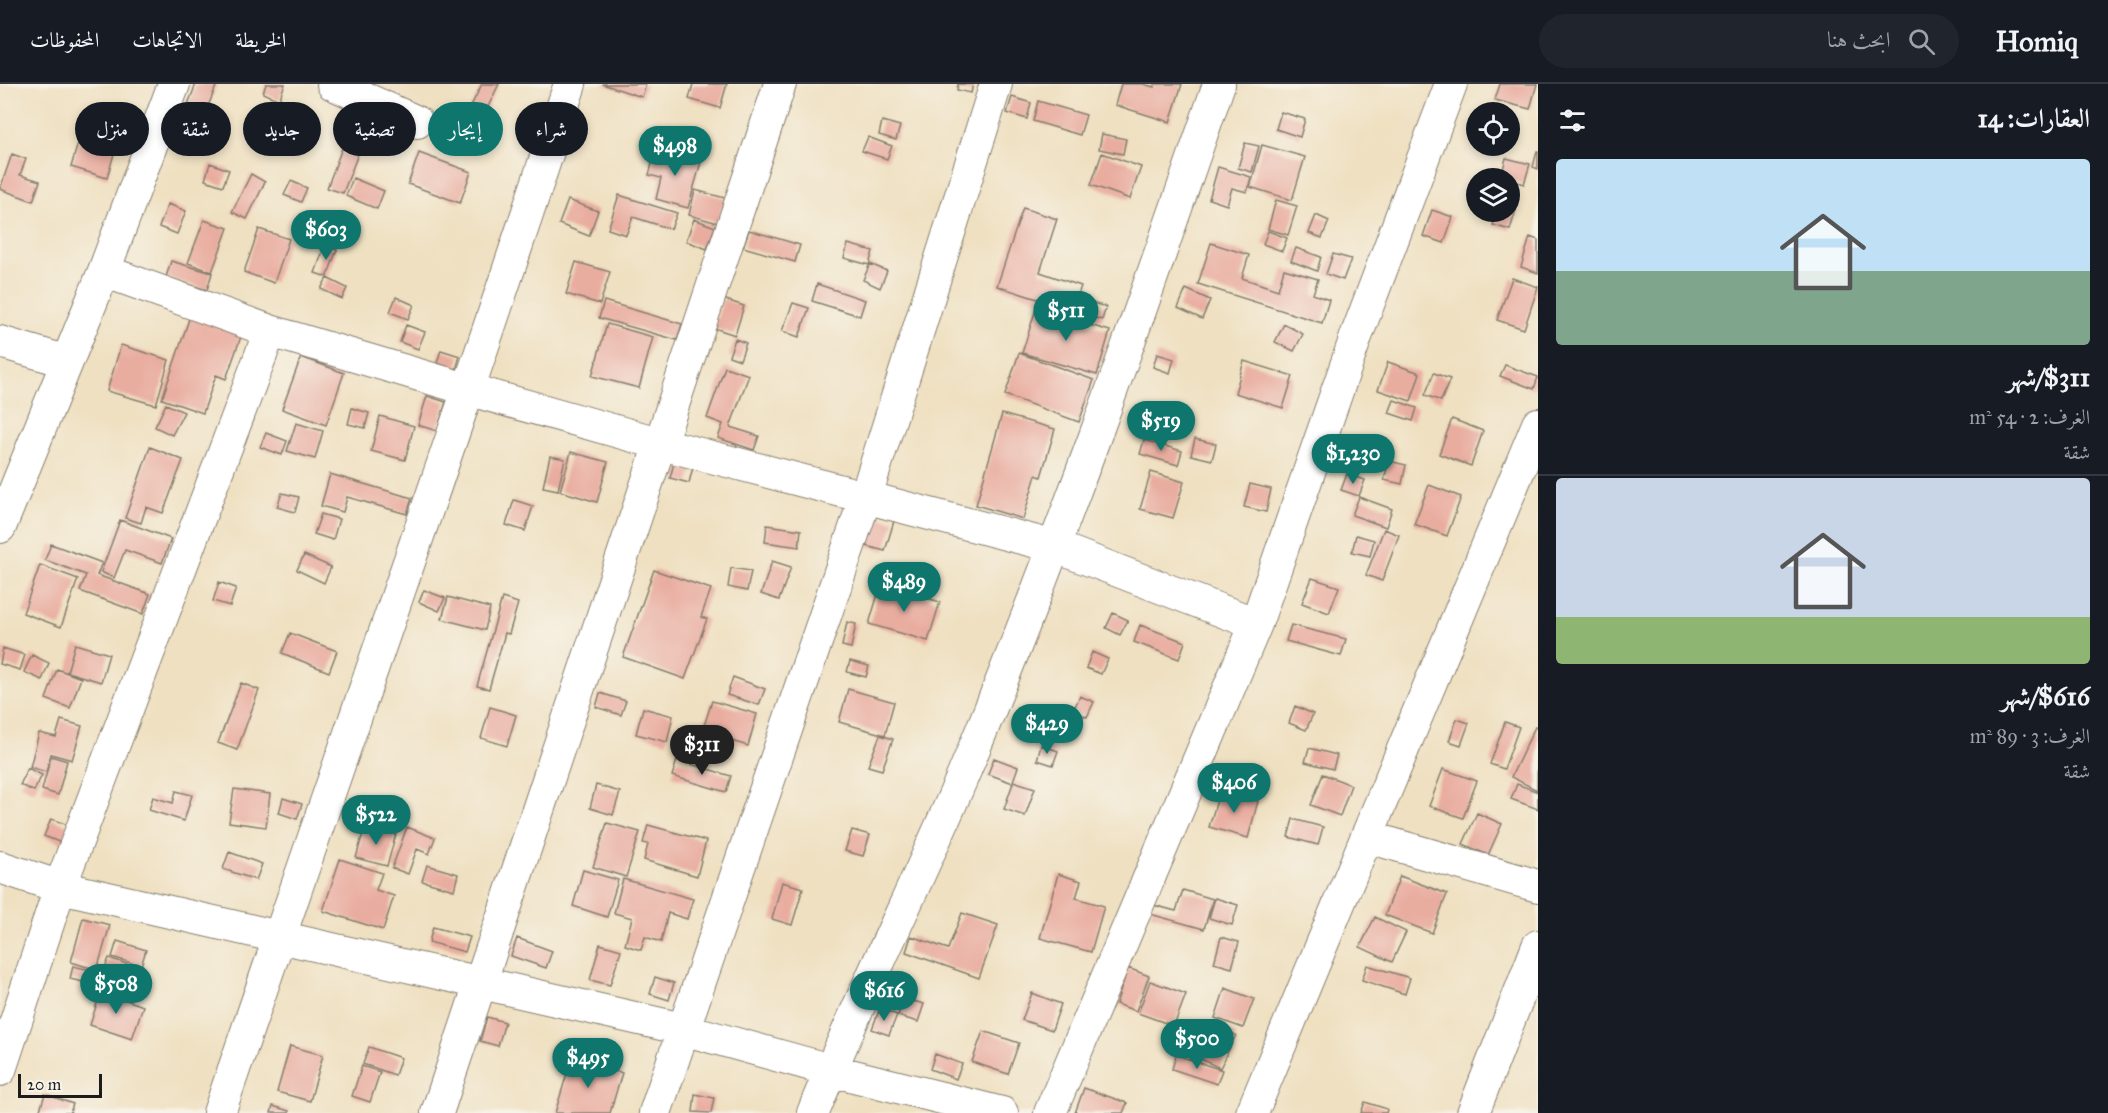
<!DOCTYPE html>
<html lang="ar">
<meta charset="utf-8">
<style>
:root{--surface:#171b24;--page:#20242c;--text:#f1f3f6;--muted:#9ea1a6;--line:#363941;--accent:#0f766e}
body{margin:0;font-family:"IM FELL Great Primer",Amiri,serif;background:var(--page);color:var(--text);direction:rtl;height:100vh;display:flex;flex-direction:column;font-size:22px;white-space:nowrap}
*{box-sizing:border-box;margin:0}
p{font-size:20px;color:var(--muted)}
.icon{flex:none;width:33px;height:33px;fill:none;stroke:currentColor;stroke-width:2;stroke-linecap:round;stroke-linejoin:round}
.map{position:relative;flex:1;overflow:hidden;direction:ltr}
.drawer{display:flex;flex-direction:column;background:var(--surface);width:570px}
.drawer>*{flex:none}
.guide{position:absolute;left:18px;top:18px;width:570px;height:54px;direction:rtl;display:flex;gap:12px}
.controls{position:absolute;left:1466px;top:18px;display:grid;gap:12px}
.controls a{display:grid;place-items:center;width:54px;height:54px;border-radius:50%;background:var(--surface);box-shadow:0 3px 9px #0003;font-size:30px}
.scale{position:absolute;left:18px;bottom:15px;width:84px;box-sizing:border-box;padding-left:6px;border:3px solid #1c1c1c;border-top:0;font-size:16px;line-height:21px;white-space:nowrap;color:#1c1c1c;-webkit-text-stroke:4px #f7f3e8;paint-order:stroke}
.price{position:absolute;translate:-50% -51px;padding:0 14px;border-radius:21px;background:var(--accent);color:#fff;font-size:20px;line-height:39px;filter:drop-shadow(0 2px 3px #0008)}
.price::after{content:'';position:absolute;left:50%;top:36px;width:18px;height:14px;margin-left:-9px;background:inherit;clip-path:polygon(0 0,100% 0,50% 100%)}
.price.active{background:#222;color:#fff}
ul{padding:0;list-style:none}
li{display:grid;align-content:center;gap:12px;height:318px;padding:0 18px}
li+li{border-top:2px solid var(--line)}
li span{display:grid;place-items:center;height:186px;border-radius:6px;color:#555}
li>.icon{margin-inline-start:auto}
span .icon{width:108px;height:108px;fill:#fffc;stroke-width:1}
li b{font-size:26px}
h2{display:flex;justify-content:space-between;align-items:center;height:72px;padding:0 18px;font-size:26px}
.chip{padding:0 21px;border-radius:27px;background:var(--surface);box-shadow:0 3px 9px #0003;font-size:21px;line-height:54px}
.chip.active{background:var(--accent);color:#fff}
header{display:flex;align-items:center;gap:36px;box-sizing:border-box;height:84px;padding:0 30px;background:var(--surface);border-bottom:2px solid var(--line)}
header strong{font-size:28px}
nav{display:flex;gap:33px;margin-inline-start:auto;font-size:21px}
.search{width:420px;height:54px;background:var(--page);display:flex;align-items:center;gap:15px;box-sizing:border-box;padding:0 21px;border-radius:33px;color:var(--muted);font-size:22px}
main{display:flex;flex:1;min-height:0}
.map>svg:first-child{display:block}
.building{fill:#e9ada0}
.lines{fill:none;stroke-linecap:round;stroke-linejoin:round}
.street-casing{stroke:#867e6e;stroke-width:34}
.street{stroke:#fff;stroke-width:32}
</style>
<header>
<strong>Homiq</strong>
<div class="search"><svg class="icon" aria-label="search" viewBox="0 0 24 24"><circle cx="10" cy="10" r="6"/><path d="M15 15l6 6"/></svg>ابحث هنا</div>
<nav><a>الخريطة</a><a>الاتجاهات</a><a>المحفوظات</a></nav>
</header>
<main>
<section class="drawer">
<h2>العقارات: 14<svg class="icon" aria-label="filters" viewBox="0 0 24 24"><path d="M4 7h16M4 17h16"/><circle cx="9" cy="7" r="2"/><circle cx="15" cy="17" r="2"/></svg></h2>
<ul>
<li><span style="background:linear-gradient(#bfe0f5 60%,#7fa58c 0)"><svg class="icon" aria-label="home" viewBox="0 0 24 24"><path d="M3 11l9-7 9 7M6 9v11h12V9"/></svg></span><div><b>$311/شهر</b><p>الغرف: 2 · 54 m²</p><p>شقة</p></div></li>
<li><span style="background:linear-gradient(#c9d6e8 75%,#8fb573 0)"><svg class="icon" aria-label="home" viewBox="0 0 24 24"><path d="M3 11l9-7 9 7M6 9v11h12V9"/></svg></span><div><b>$616/شهر</b><p>الغرف: 3 · 89 m²</p><p>شقة</p></div></li>
</ul>
</section>
<div class="map">
<svg width="1538" height="1029" viewBox="0 0 1538 1029">
<rect width="100%" height="100%" fill="#f7f3e8"/>
<filter id="ink" filterUnits="userSpaceOnUse"><feTurbulence type="fractalNoise" baseFrequency=".0167" numOctaves="2"/><feDisplacementMap in="SourceGraphic" scale="12" xChannelSelector="R" yChannelSelector="G"/><feConvolveMatrix kernelMatrix="1 2 1 2 8 2 1 2 1" color-interpolation-filters="sRGB"/></filter>
<filter id="wash" filterUnits="userSpaceOnUse"><feTurbulence type="fractalNoise" baseFrequency=".008" numOctaves="4" result="noise"/><feDisplacementMap in="SourceGraphic" scale="24" xChannelSelector="R" yChannelSelector="G"/><feGaussianBlur stdDeviation="1.35" result="paint"/><feColorMatrix in="noise" values="0 0 0 0 0 0 0 0 0 0 0 0 0 0 0 0 0 1.4 0 .05"/><feComposite in="paint" operator="in"/></filter>
<g filter="url(#wash)">
<rect width="100%" height="100%" fill="#efe0c1"/>
<g id="blocks">
<path class="building" d="M196,0H217L201,40L183,33Z
M266,0H285L279,16L263,9Z
M482,0H499L483,33L469,26Z
M602,0H646L642,13Z
M693,0H727L720,24L689,15Z
M958,0H973L971,9L957,6Z
M1121,0H1143L1154,3L1155,0H1182L1170,38L1115,21Z
M1500,0H1537L1530,25L1495,16Z
M1012,13L1031,19L1027,35L1007,29Z
M1038,17L1086,31L1080,51L1033,37Z
M1281,28L1305,35L1300,53L1276,45Z
M882,37L900,42L896,56L879,51Z
M181,38L197,44L192,60L175,55Z
M349,45L369,50L364,69L345,64Z
M1102,50L1126,55L1123,70L1099,65Z
M80,52L116,63L107,94L71,83Z
M868,53L892,62L887,75L862,67Z
M1245,59L1259,62L1252,88L1238,84Z
M1262,61L1305,73L1292,116L1250,103Z
M342,64L358,70L343,109L327,104Z
M656,65L701,78L688,124L656,115L661,94L649,91Z
M1537,67H1538V85L1533,83Z
M419,69L471,88L460,119L408,100Z
M1102,69L1141,83L1130,115L1091,101Z
M12,70L26,75L20,91L40,97L33,117L0,105Z
M1506,74L1530,80L1524,100L1501,93Z
M210,79L229,86L223,102L205,96Z
M1218,83L1251,93L1247,108L1232,104L1227,121L1209,115Z
M251,90L265,98L247,135L232,128Z
M353,94L384,107L377,125L346,112Z
M291,97L307,104L301,118L284,111Z
M695,106L725,114L718,139L689,131Z
M619,111L677,129L671,145L633,133L626,151L608,145Z
M568,116L598,127L589,152L559,140Z
M1276,116L1297,122L1288,151L1268,145Z
M168,120L186,127L177,150L159,143Z
M1509,123L1516,126L1510,146L1493,141L1497,128H1509Z
M1023,124L1057,135L1040,188L1081,202L1077,214L1106,223L1102,236L997,202Z
M1432,126L1453,133L1444,159L1423,152Z
M1316,131L1329,137L1322,154L1309,149Z
M694,135L715,143L707,165L686,157Z
M204,136L228,144L212,188L188,179Z
M259,145L289,155L274,199L244,188Z
M749,146L800,161L795,178L743,163Z
M1268,147L1287,154L1282,167L1263,160Z
M1530,153L1538,156V189L1521,183Z
M1211,159L1249,171L1242,194L1278,206L1284,185L1318,195L1313,210L1329,216L1322,239L1198,200Z
M848,160L873,167L869,181L844,174Z
M325,161L337,166L327,193L315,189Z
M1296,164L1321,173L1317,187L1291,177Z
M1333,170L1351,175L1343,196L1326,190Z
M171,177L212,189L207,206L166,193Z
M576,178L610,188L600,220L566,210Z
M870,180L887,187L880,204L863,196Z
M327,194L347,204L342,215L321,205Z
M1512,194L1538,203L1524,245L1497,236Z
M817,200L865,216L860,232L812,217Z
M1186,205L1210,216L1202,235L1178,224Z
M396,213L414,221L408,235L390,228Z
M723,215L744,222L735,251L714,244Z
M604,217L682,240L677,256L599,234Z
M793,219L809,224L799,253L782,247Z
M1036,225L1110,247L1097,291L1022,269Z
M191,229L243,247L226,295L216,291L203,329L162,315Z
M607,240L653,253L639,304L592,292Z
M1284,240L1303,250L1294,267L1275,258Z
M406,241L425,248L418,265L400,258Z
M735,255L746,259L740,276L729,272Z
M121,261L169,276L156,321L107,307Z
M441,266L460,272L456,286L437,279Z
M1019,269L1094,296L1079,338L1005,311Z
M1157,270L1174,275L1170,289L1153,283Z
M301,273L344,289L326,341L282,325Z
M1244,277L1293,292L1283,324L1235,309Z
M1388,278L1420,289L1411,317L1378,306Z
M1505,281L1538,293L1534,305L1500,292Z
M725,283L749,291L730,343L759,352L754,366L718,354L723,340L707,334Z
M1434,289L1450,295L1441,317L1425,311Z
M427,312L446,318L437,347L418,341Z
M1394,316L1417,324L1413,337L1389,329Z
M166,320L184,328L172,351L155,343Z
M352,324L369,329L365,344L348,340Z
M1002,330L1055,345L1041,393L1036,391L1023,435L976,421Z
M380,332L414,342L405,376L371,367Z
M1452,335L1483,347L1471,382L1439,370Z
M296,339L323,347L315,375L287,367Z
M266,349L287,357L282,371L260,363Z
M1195,355L1216,360L1212,376L1191,371Z
M1144,356L1182,367L1178,381L1140,370Z
M150,363L183,376L163,429L146,423L141,439L125,434Z
M571,368L608,378L597,418L560,407Z
M550,372L565,375L558,406L543,403Z
M1389,377L1406,381L1402,400L1384,396Z
M674,379L693,383L689,399L670,394Z
M1151,388L1184,398L1173,434L1140,425Z
M330,390L412,414L407,430L347,413L343,428L321,422Z
M1347,390L1365,396L1359,412L1341,406Z
M1250,400L1271,405L1266,428L1244,423Z
M1429,401L1461,413L1447,452L1414,440Z
M282,409L299,413L295,428L277,423Z
M1359,413L1392,425L1386,443L1352,431Z
M514,416L533,422L525,447L506,441Z
M321,430L339,435L333,456L314,450Z
M874,432L894,437L885,467L866,462Z
M120,436L171,455L162,479L125,466L114,494L101,488Z
M767,441L801,446L799,463L765,458Z
M1384,445L1399,451L1382,497L1366,491Z
M1356,451L1374,456L1370,472L1352,468Z
M51,460L102,479L97,491L150,510L143,530L80,507L86,491L45,476Z
M304,471L331,483L324,499L297,486Z
M772,477L791,483L779,516L761,510Z
M40,481L78,495L61,543L23,529Z
M731,484L751,487L747,507L728,503Z
M654,486L711,505L701,533L707,535L685,595L623,573Z
M1312,494L1339,503L1329,529L1302,519Z
M219,498L236,504L230,522L213,517Z
M881,500L940,518L928,557L869,540Z
M424,506L445,514L439,527L419,518Z
M448,513L490,524L485,546L442,535Z
M502,514L518,519L509,550L505,549L489,605L477,602Z
M1113,529L1128,536L1120,551L1106,544Z
M847,538L856,540L851,564L842,562Z
M1140,541L1185,558L1179,575L1134,558Z
M1291,541L1346,555L1341,572L1286,557Z
M290,549L337,567L329,588L282,569Z
M75,560L109,570L101,598L67,588Z
M3,564L25,571L20,586L0,580Z
M1092,568L1108,575L1101,590L1086,584Z
M32,571L49,579L42,596L24,588Z
M850,577L869,582L866,593L847,588Z
M57,585L81,594L70,624L46,615Z
M733,593L765,605L759,621L727,611Z
M241,599L259,606L237,666L218,659Z
M848,605L894,618L885,651L839,638Z
M600,609L626,617L621,631L596,623Z
M1080,612L1094,618L1087,633L1073,627Z
M712,617L757,630L748,662L702,648Z
M1295,622L1313,630L1306,646L1289,639Z
M490,623L516,631L507,662L481,654Z
M643,624L673,632L667,658L636,650Z
M1457,635L1469,639L1461,661L1449,657Z
M61,636L82,642L72,676L51,670L46,688L30,683L39,649L56,653Z
M1505,638L1519,643L1504,685L1490,680Z
M1535,643L1538,644L1537,706L1511,693Z
M880,651L893,655L882,686L868,682Z
M1041,661L1058,667L1053,681L1037,676Z
M1309,664L1337,671L1333,685L1305,678Z
M51,672L67,677L58,711L42,706Z
M994,674L1018,683L1013,697L1035,704L1025,732L1004,725L1013,699L988,690Z
M677,676L731,692L726,708L672,692Z
M28,684L42,691L34,707L20,701Z
M1443,685L1477,697L1463,734L1429,722Z
M1323,690L1351,701L1340,732L1311,721Z
M1517,700L1538,708V725L1511,715Z
M596,701L620,708L613,731L590,724Z
M234,705L270,710L266,743L229,738Z
M1220,706L1258,717L1248,754L1209,743Z
M176,707L192,711L184,737L149,726L153,713L173,719Z
M283,714L302,720L297,735L279,729Z
M1477,729L1502,740L1488,771L1463,760Z
M51,735L71,742L64,760L44,752Z
M1293,735L1323,743L1318,761L1288,753Z
M607,739L640,748L626,793L593,783Z
M648,741L706,757L697,792L644,776L648,760L643,759Z
M365,742L396,750L387,782L356,774Z
M407,743L435,754L429,770L417,765L408,790L392,784Z
M852,746L870,751L863,772L845,767Z
M229,768L262,780L256,796L223,785Z
M340,775L382,789L376,806L394,812L383,846L323,827Z
M427,781L458,790L454,806L422,797Z
M583,786L618,796L607,833L573,822Z
M1058,790L1081,797L1076,814L1104,822L1091,868L1040,854Z
M1400,792L1447,810L1432,849L1385,831Z
M623,795L693,815L687,835L668,829L661,858L645,853L641,866L625,861L632,834L614,829Z
M782,798L803,804L792,841L772,835Z
M1183,806L1213,815L1204,845L1150,830L1153,821L1176,827Z
M1215,814L1238,821L1232,841L1209,834Z
M962,829L998,841L979,894L906,868L911,852L948,865Z
M1375,833L1406,848L1392,878L1360,863Z
M83,834L110,841L97,886L71,878Z
M433,843L470,853L465,868L429,858Z
M1221,853L1239,858L1232,884L1214,879Z
M517,854L552,867L546,884L511,872Z
M117,857L146,866L141,882L112,873Z
M600,860L621,866L610,901L590,896Z
M109,874L144,886L139,900L104,886Z
M1367,881L1410,894L1405,910L1362,896Z
M73,882L99,888L96,901L70,895Z
M1128,884L1149,892L1136,927L1116,920Z
M655,893L674,899L669,916L650,910Z
M118,895L138,900L134,913L115,907Z
M1150,897L1186,910L1174,942L1138,929Z
M1225,904L1254,915L1243,944L1215,934Z
M101,907L143,922L132,955L90,941Z
M1032,909L1061,920L1052,946L1022,936Z
M903,914L924,920L918,938L898,932Z
M880,924L897,931L889,951L872,945Z
M487,933L505,938L498,962L480,957Z
M1210,938L1236,951L1220,984L1194,972Z
M983,947L1019,959L1008,990L972,978Z
M290,962L323,971L310,1017L277,1008Z
M369,963L401,974L395,991L363,980Z
M935,970L962,980L956,995L930,985Z
M1176,971L1222,986L1217,1000L1172,985Z
M572,973L622,989L610,1029H555Z
M362,982L380,988L370,1018L352,1012Z
M1084,1004L1127,1019L1123,1029H1075Z
M45,1010L73,1020L70,1029H39Z
M695,1010L714,1014L711,1029L693,1028Z
M1365,1018L1387,1025L1386,1029H1361Z
M273,1022L289,1027V1029H271Z"/>
</g>
</g>
<g filter="url(#ink)">
<use href="#blocks" fill-opacity="0" stroke="#867e6e" stroke-width="1.5"/>
<g class="lines">
<g class="street-casing">
<path id="street" d="M333,0L417,38
M104,187L270,247L470,306L658,359L1056,463L1256,540
M0,258L65,277
M0,443L104,187L174,0
M1368,753L1538,802
M0,783L60,803L683,945L830,986L1002,1029
M0,986L60,803L270,247
M219,1029C336,686 458,344 570,0
M437,1029L780,0
M655,1029L866,412L996,0
M813,1029C859,914 916,803 964,689C1059,462 1139,232 1219,0
M1050,1029L1256,540L1357,250L1451,0
M1252,1029L1538,340
M1473,1029L1538,862"/>
</g>
<use href="#street" class="street"/>
</g>
</g>
</svg>
<div class="controls">
<a><svg class="icon" aria-label="locate" viewBox="0 0 24 24"><circle cx="12" cy="12" r="6"/><path d="M12 2v4M12 18v4M2 12h4M18 12h4"/></svg></a>
<a><svg class="icon" aria-label="layers" viewBox="0 0 24 24"><path d="M12 4l9 5-9 5-9-5zM3 14l9 5 9-5"/></svg></a>
</div>
<div class="scale">20 m</div>
<b class="price" style="left:675px;top:93px">$498</b>
<b class="price" style="left:326px;top:177px">$603</b>
<b class="price" style="left:1066px;top:258px">$511</b>
<b class="price" style="left:1161px;top:368px">$519</b>
<b class="price" style="left:1353px;top:401px">$1,230</b>
<b class="price" style="left:904px;top:529px">$489</b>
<b class="price" style="left:1047px;top:671px">$429</b>
<b class="price active" style="left:702px;top:692px">$311</b>
<b class="price" style="left:1234px;top:730px">$406</b>
<b class="price" style="left:376px;top:762px">$522</b>
<b class="price" style="left:116px;top:931px">$508</b>
<b class="price" style="left:884px;top:938px">$616</b>
<b class="price" style="left:1197px;top:986px">$500</b>
<b class="price" style="left:588px;top:1005px">$495</b>
<div class="guide">
<a class="chip">شراء</a>
<a class="chip active">إيجار</a>
<a class="chip">تصفية</a>
<a class="chip">جديد</a>
<a class="chip">شقة</a>
<a class="chip">منزل</a>
</div>
</div>
</main>
